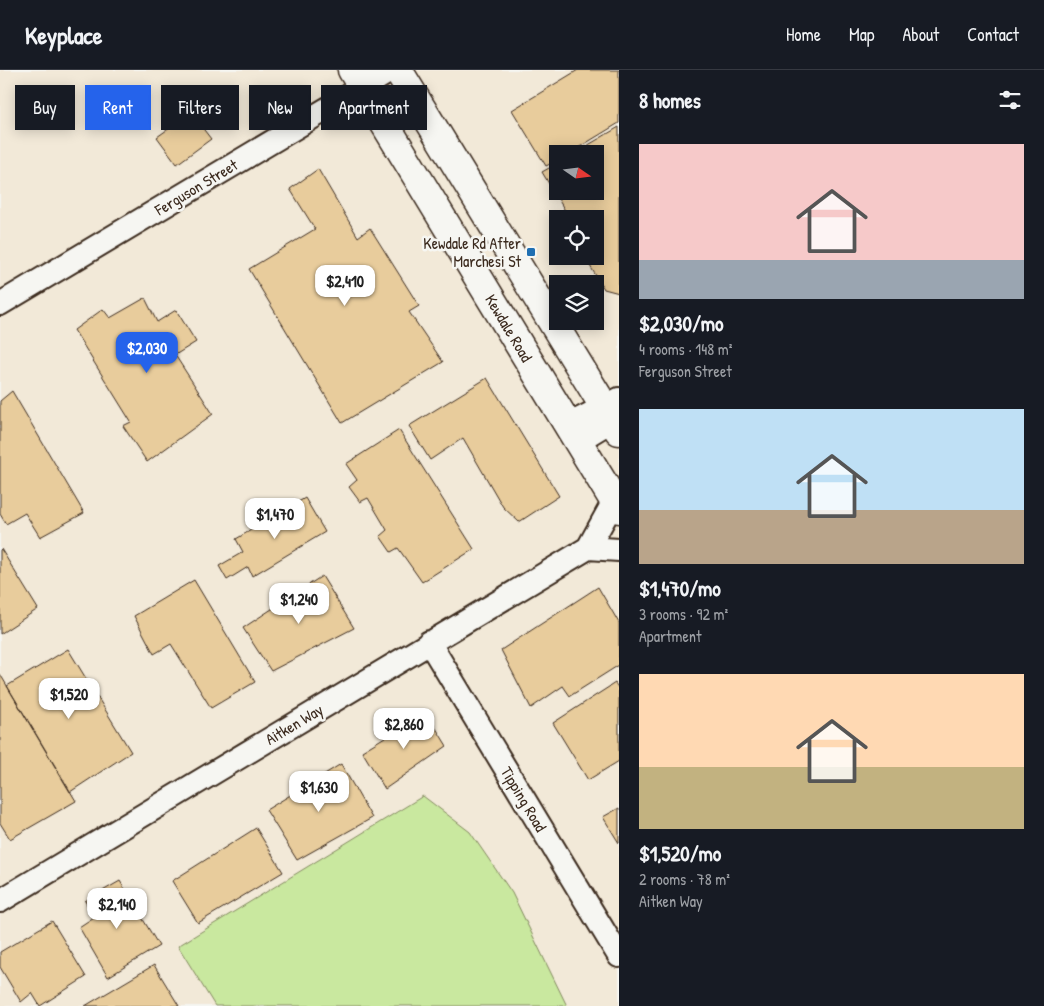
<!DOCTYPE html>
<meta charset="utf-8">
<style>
:root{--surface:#171b24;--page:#20242c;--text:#f1f3f6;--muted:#9ea1a6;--line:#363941;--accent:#2563eb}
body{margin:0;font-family:"Patrick Hand",sans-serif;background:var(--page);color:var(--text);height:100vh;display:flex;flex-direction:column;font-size:19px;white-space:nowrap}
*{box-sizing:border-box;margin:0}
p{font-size:16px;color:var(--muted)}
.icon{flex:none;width:28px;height:28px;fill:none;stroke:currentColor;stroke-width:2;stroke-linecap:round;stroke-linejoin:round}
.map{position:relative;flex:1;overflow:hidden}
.details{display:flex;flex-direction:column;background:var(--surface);width:425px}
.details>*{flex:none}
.banner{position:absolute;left:15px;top:15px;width:475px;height:45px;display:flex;gap:10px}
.needle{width:32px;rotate:104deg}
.controls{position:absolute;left:549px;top:75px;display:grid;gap:10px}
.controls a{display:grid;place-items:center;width:55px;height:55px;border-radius:0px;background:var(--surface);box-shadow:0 2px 12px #0003;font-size:25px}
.price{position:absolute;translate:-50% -42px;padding:0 11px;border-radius:10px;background:#fff;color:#222;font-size:16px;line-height:32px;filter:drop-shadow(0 1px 2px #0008)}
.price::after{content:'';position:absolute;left:50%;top:30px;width:15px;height:11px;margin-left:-8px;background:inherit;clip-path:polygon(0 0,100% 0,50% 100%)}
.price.on{background:var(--accent);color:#fff}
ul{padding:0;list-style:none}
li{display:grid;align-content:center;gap:10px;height:265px;padding:0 20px}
li span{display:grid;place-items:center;height:155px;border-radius:0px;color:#555}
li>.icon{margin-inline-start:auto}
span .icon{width:90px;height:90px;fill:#fffc;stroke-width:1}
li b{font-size:21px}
h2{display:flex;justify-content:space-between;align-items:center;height:60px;padding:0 20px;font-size:21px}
.tag{padding:0 18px;border-radius:0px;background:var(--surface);box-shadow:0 2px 12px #0003;font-size:18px;line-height:45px}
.tag.on{background:var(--accent);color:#fff}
header{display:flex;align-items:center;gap:30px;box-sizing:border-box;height:70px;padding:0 25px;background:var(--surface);border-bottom:1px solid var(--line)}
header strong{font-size:24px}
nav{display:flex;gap:28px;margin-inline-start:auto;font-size:18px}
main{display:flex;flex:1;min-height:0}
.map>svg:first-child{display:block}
.built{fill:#f2e9d8;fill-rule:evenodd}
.grass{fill:#c9e89f;stroke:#82895e}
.building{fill:#e8cc9c;stroke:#3b2a1e}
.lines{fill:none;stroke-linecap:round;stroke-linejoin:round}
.minor-casing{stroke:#3b2a1e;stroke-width:26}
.major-casing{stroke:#3b2a1e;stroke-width:31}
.minor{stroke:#f6f6f2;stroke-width:22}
.major{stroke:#f6f6f2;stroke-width:28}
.poi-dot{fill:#1f6fb2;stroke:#f6f6f2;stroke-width:2}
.labels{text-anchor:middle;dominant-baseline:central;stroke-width:5;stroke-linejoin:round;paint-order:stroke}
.street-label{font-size:16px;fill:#3b2a1e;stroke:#f6f6f2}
.poi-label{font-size:16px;fill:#3b2a1e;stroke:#f6f6f2;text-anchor:end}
</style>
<header>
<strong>Keyplace</strong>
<nav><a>Home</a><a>Map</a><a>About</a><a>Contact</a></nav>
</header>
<main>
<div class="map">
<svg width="619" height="936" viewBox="0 0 619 936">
<rect width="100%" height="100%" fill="#f6f6f2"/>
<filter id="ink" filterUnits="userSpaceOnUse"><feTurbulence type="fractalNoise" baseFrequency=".02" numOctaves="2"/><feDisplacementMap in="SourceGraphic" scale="10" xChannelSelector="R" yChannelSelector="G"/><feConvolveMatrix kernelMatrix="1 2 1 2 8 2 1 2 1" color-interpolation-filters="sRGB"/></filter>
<g filter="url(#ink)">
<path class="built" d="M0,0H619V936H0ZM558,84H595V121H558ZM558,149H595V186H558ZM558,214H595V251H558Z"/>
<path class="grass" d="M423,726L470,762L512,823L567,936H215L178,876Z"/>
<path class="building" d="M578,0H619V53L568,84H558V90L546,96L512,40Z
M191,43L211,69L177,94L157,67Z
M619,57V223L604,219L584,186H595V149H570L542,102L558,93V121H595V84H573Z
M318,99L358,167L370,158L419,236L409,242L443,292L342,353L249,199L315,159L290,119Z
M145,228L157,252L176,240L196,272L175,285L213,344L147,392L123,356L131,352L74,260L103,239L110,248Z
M487,308L559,426L519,452L503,437L463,368L430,390L409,356Z
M12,321L84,443L40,467L25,443L6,454L0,444V331Z
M399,360L474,479L422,512L398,478L391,482L380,466L387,460L368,428L360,432L349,417L357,410L346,394Z
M305,428L325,462L252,506L248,497L227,510L219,496L243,482L236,469Z
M1,479L38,539L0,564V480Z
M322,506L354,558L271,601L243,558Z
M194,510L255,612L211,638L171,574L154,584L134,546Z
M598,517L619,553V595L570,626L563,616L531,638L501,580Z
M68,579L131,682L70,722L7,616Z
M0,604L76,731L10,769L0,753Z
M615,613L619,619V691L588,710L553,653Z
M426,642L447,676L385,719L362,681Z
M341,694L372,748L297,790L266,740Z
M619,738V773L603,747Z
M256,758L283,802L198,853L172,811Z
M120,811L159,876L108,907L79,857L94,847L85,831Z
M52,851L86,907L40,936L32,923L21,932L0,897V882Z
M154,895L179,936H85Z"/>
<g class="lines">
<g class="minor-casing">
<path id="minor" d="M0,234L392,0
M568,355L619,329
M578,371L619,346
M588,478L619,480
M429,572L619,886
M0,831L588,478L614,431"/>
</g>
<g class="major-casing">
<path id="major" d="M352,0L619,439
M398,0L619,361"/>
</g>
<use href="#minor" class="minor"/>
<use href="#major" class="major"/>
</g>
</g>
<rect class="poi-dot" x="526" y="177" width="10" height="10" rx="2.5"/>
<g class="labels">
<g class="street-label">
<text transform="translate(196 117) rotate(-31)">Ferguson Street</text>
<text transform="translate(509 258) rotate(59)">Kewdale Road</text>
<text transform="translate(294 654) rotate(-31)">Aitken Way</text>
<text transform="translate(524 729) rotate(59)">Tipping Road</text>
</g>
<g class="poi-label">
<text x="521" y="173">Kewdale Rd After<tspan x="521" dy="18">Marchesi St</tspan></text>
</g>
</g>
</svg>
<div class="controls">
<a><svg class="needle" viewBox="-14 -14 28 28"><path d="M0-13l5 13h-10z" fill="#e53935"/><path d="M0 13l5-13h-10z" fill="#9ea1a6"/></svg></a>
<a><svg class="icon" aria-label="locate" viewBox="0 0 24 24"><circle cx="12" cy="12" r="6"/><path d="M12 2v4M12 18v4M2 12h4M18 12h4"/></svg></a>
<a><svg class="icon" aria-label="layers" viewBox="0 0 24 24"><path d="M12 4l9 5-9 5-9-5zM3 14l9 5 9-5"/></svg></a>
</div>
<b class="price" style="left:345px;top:237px">$2,410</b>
<b class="price on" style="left:147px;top:304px">$2,030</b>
<b class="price" style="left:275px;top:470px">$1,470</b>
<b class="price" style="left:299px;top:555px">$1,240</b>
<b class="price" style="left:69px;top:650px">$1,520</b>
<b class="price" style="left:404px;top:680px">$2,860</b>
<b class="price" style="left:319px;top:743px">$1,630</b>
<b class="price" style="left:117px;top:860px">$2,140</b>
<div class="banner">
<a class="tag">Buy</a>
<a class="tag on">Rent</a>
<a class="tag">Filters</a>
<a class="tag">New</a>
<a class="tag">Apartment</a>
</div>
</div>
<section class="details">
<h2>8 homes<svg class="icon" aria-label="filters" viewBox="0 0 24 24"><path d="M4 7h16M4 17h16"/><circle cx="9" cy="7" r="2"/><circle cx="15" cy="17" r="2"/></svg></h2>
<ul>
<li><span style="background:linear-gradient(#f6c9c9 75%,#9aa5b1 0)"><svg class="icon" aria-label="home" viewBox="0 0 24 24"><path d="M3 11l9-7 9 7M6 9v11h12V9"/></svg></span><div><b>$2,030/mo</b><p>4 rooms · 148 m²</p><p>Ferguson Street</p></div></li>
<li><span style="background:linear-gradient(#bfe0f5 65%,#b9a48a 0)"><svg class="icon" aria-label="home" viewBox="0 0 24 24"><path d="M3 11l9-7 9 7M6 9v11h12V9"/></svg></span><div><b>$1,470/mo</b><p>3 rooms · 92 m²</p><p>Apartment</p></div></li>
<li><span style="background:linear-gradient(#ffd9b3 60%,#c2b280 0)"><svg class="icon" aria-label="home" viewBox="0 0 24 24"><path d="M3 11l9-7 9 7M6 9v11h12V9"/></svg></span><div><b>$1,520/mo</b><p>2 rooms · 78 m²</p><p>Aitken Way</p></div></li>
</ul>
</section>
</main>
